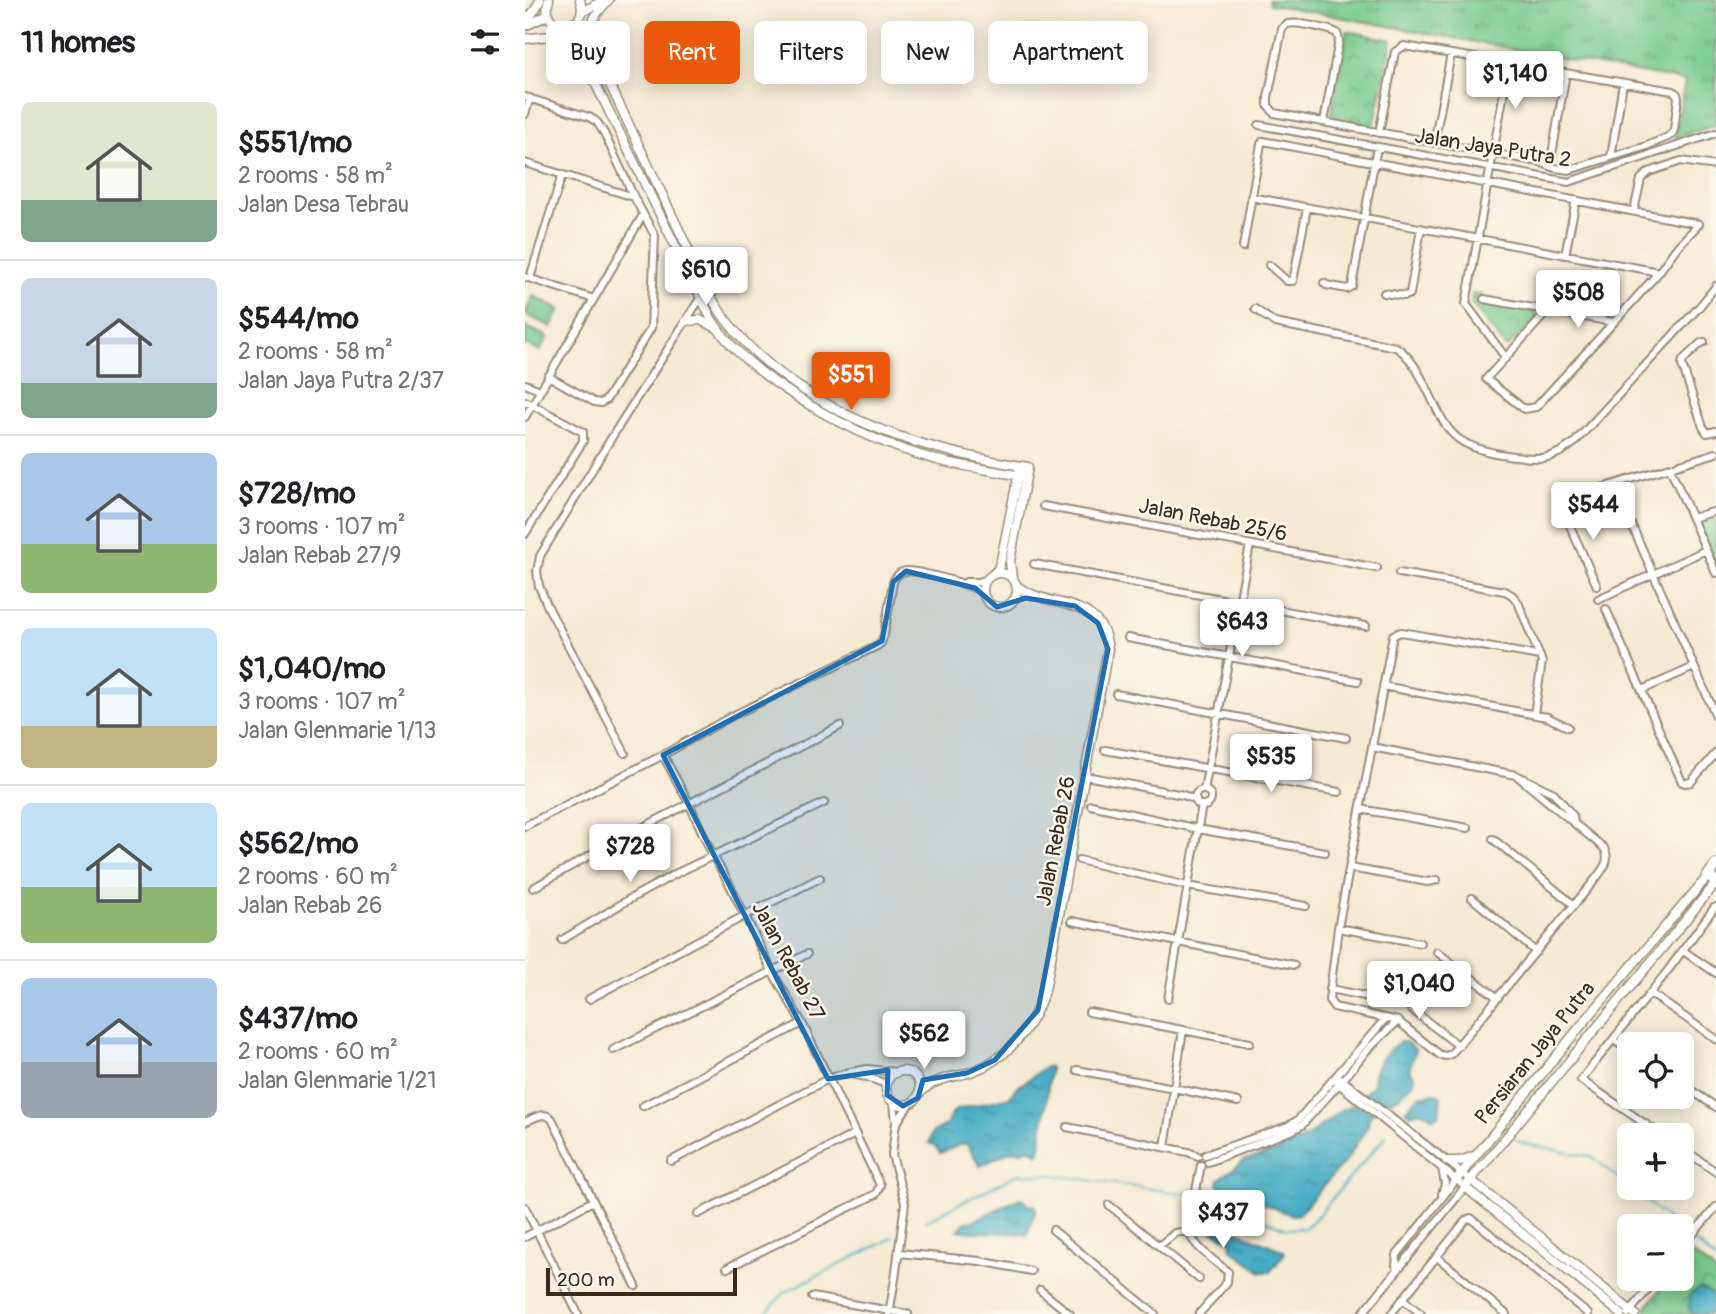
<!DOCTYPE html>
<meta charset="utf-8">
<style>
:root{--surface:#fff;--page:#f2f2f2;--text:#202124;--muted:#757577;--line:#e0e0e0;--accent:#ea580c}
body{margin:0;font-family:Pangolin,sans-serif;background:var(--page);color:var(--text);height:100vh;display:flex;flex-direction:column;font-size:26px;white-space:nowrap}
*{box-sizing:border-box;margin:0}
p{font-size:23px;color:var(--muted)}
.icon{flex:none;width:38px;height:38px;fill:none;stroke:currentColor;stroke-width:2;stroke-linecap:round;stroke-linejoin:round}
.map{position:relative;flex:1;overflow:hidden}
.side{display:flex;flex-direction:column;background:var(--surface);width:525px}
.side>*{flex:none}
.hud{position:absolute;left:21px;top:21px;width:665px;height:63px;display:flex;gap:14px}
.buttons{position:absolute;left:1092px;top:1032px;display:grid;gap:14px}
.buttons a{display:grid;place-items:center;width:77px;height:77px;border-radius:10px;background:var(--surface);box-shadow:0 4px 18px #0003;font-size:35px}
.scale{position:absolute;left:21px;bottom:18px;width:191px;box-sizing:border-box;padding-left:7px;border:4px solid #3b2a1e;border-top:0;font-size:19px;line-height:24px;white-space:nowrap;color:#3b2a1e;-webkit-text-stroke:5px #fbf7ec;paint-order:stroke}
.price{position:absolute;translate:-50% -60px;padding:0 16px;border-radius:7px;background:#fff;color:#222;font-size:23px;line-height:46px;filter:drop-shadow(0 2px 4px #0008)}
.price::after{content:'';position:absolute;left:50%;top:42px;width:21px;height:16px;margin-left:-10px;background:inherit;clip-path:polygon(0 0,100% 0,50% 100%)}
.price.on{background:var(--accent);color:#fff}
ul{padding:0;list-style:none}
li{display:flex;align-items:center;gap:21px;height:175px;padding:0 21px}
li+li{border-top:2px solid var(--line)}
li span{display:grid;place-items:center;flex:none;width:196px;height:140px;border-radius:10px;color:#555}
li>.icon{margin-inline-start:auto}
span .icon{width:84px;height:84px;fill:#fffc;stroke-width:1}
li b{font-size:30px}
h2{display:flex;justify-content:space-between;align-items:center;height:84px;padding:0 21px;font-size:30px}
.chip{padding:0 24px;border-radius:10px;background:var(--surface);box-shadow:0 4px 18px #0003;font-size:24px;line-height:63px}
.chip.on{background:var(--accent);color:#fff}
main{display:flex;flex:1;min-height:0}
.map>svg:first-child{display:block}
.grass{fill:url(#grass-tufts);stroke:#5a7a55;stroke-width:2}
.park{fill:url(#park-crowns);stroke:#5a7a55;stroke-width:2}
.garden{fill:#78ca8c;stroke:#5a7a55;stroke-width:2}
.water{fill:url(#water-ripples);stroke:#406b71;stroke-width:2}
.lines{fill:none;stroke-linecap:round;stroke-linejoin:round}
.stream{stroke:#45acc4;stroke-width:2}
.street-casing{stroke:#988a78;stroke-width:10}
.secondary-casing{stroke:#988a78;stroke-width:11}
.primary-casing{stroke:#988a78;stroke-width:13}
.street{stroke:#fff;stroke-width:6}
.secondary{stroke:#fff;stroke-width:8}
.primary{stroke:#fff;stroke-width:10}
.marked{fill:#1f6fb2;fill-opacity:0.2;stroke:#1f6fb2;stroke-width:5;stroke-linejoin:round}
.labels{text-anchor:middle;dominant-baseline:central;stroke-width:5;stroke-linejoin:round;paint-order:stroke}
.street-label{font-size:21px;fill:#3b2a1e;stroke:#fbf7ec}
</style>
<main>
<section class="side">
<h2>11 homes<svg class="icon" aria-label="filters" viewBox="0 0 24 24"><path d="M4 7h16M4 17h16"/><circle cx="9" cy="7" r="2"/><circle cx="15" cy="17" r="2"/></svg></h2>
<ul>
<li><span style="background:linear-gradient(#dfe7d0 70%,#7fa58c 0)"><svg class="icon" aria-label="home" viewBox="0 0 24 24"><path d="M3 11l9-7 9 7M6 9v11h12V9"/></svg></span><div><b>$551/mo</b><p>2 rooms · 58 m²</p><p>Jalan Desa Tebrau</p></div></li>
<li><span style="background:linear-gradient(#c9d6e8 75%,#7fa58c 0)"><svg class="icon" aria-label="home" viewBox="0 0 24 24"><path d="M3 11l9-7 9 7M6 9v11h12V9"/></svg></span><div><b>$544/mo</b><p>2 rooms · 58 m²</p><p>Jalan Jaya Putra 2/37</p></div></li>
<li><span style="background:linear-gradient(#a9c7e8 65%,#8fb573 0)"><svg class="icon" aria-label="home" viewBox="0 0 24 24"><path d="M3 11l9-7 9 7M6 9v11h12V9"/></svg></span><div><b>$728/mo</b><p>3 rooms · 107 m²</p><p>Jalan Rebab 27/9</p></div></li>
<li><span style="background:linear-gradient(#bfe0f5 70%,#c2b280 0)"><svg class="icon" aria-label="home" viewBox="0 0 24 24"><path d="M3 11l9-7 9 7M6 9v11h12V9"/></svg></span><div><b>$1,040/mo</b><p>3 rooms · 107 m²</p><p>Jalan Glenmarie 1/13</p></div></li>
<li><span style="background:linear-gradient(#bfe0f5 60%,#8fb573 0)"><svg class="icon" aria-label="home" viewBox="0 0 24 24"><path d="M3 11l9-7 9 7M6 9v11h12V9"/></svg></span><div><b>$562/mo</b><p>2 rooms · 60 m²</p><p>Jalan Rebab 26</p></div></li>
<li><span style="background:linear-gradient(#a9c7e8 60%,#9aa5b1 0)"><svg class="icon" aria-label="home" viewBox="0 0 24 24"><path d="M3 11l9-7 9 7M6 9v11h12V9"/></svg></span><div><b>$437/mo</b><p>2 rooms · 60 m²</p><p>Jalan Glenmarie 1/21</p></div></li>
</ul>
</section>
<div class="map">
<svg width="1191" height="1314" viewBox="0 0 1191 1314">
<defs>
<pattern id="grass-tufts" width="24" height="20" patternUnits="userSpaceOnUse" patternTransform="scale(1.75)"><rect width="24" height="20" fill="#78ca8c"/><path d="M3 7l-1-3M5 7V3M7 7l1-3M15 17l-1-3M17 17v-4M19 17l1-3" fill="none" stroke="#64a472"/></pattern>
<pattern id="park-crowns" width="20" height="18" patternUnits="userSpaceOnUse" patternTransform="scale(1.75)"><rect width="20" height="18" fill="#78ca8c"/><path d="M2 6a3 3 0 1 1 6 0M12 15a3 3 0 1 1 6 0" fill="none" stroke="#64a472"/></pattern>
<pattern id="water-ripples" width="26" height="14" patternUnits="userSpaceOnUse" patternTransform="scale(1.75)"><rect width="26" height="14" fill="#45acc4"/><path d="M2 4q2-2 4 0t4 0M15 11q2-2 4 0t4 0" fill="none" stroke="#3b8c9f"/></pattern>
</defs>
<rect width="100%" height="100%" fill="#fbf7ec"/>
<filter id="ink" filterUnits="userSpaceOnUse"><feTurbulence type="fractalNoise" baseFrequency=".0143" numOctaves="2"/><feDisplacementMap in="SourceGraphic" scale="14" xChannelSelector="R" yChannelSelector="G"/><feConvolveMatrix kernelMatrix="1 2 1 2 8 2 1 2 1" color-interpolation-filters="sRGB"/></filter>
<filter id="wash" filterUnits="userSpaceOnUse"><feTurbulence type="fractalNoise" baseFrequency=".00686" numOctaves="4" result="noise"/><feDisplacementMap in="SourceGraphic" scale="28" xChannelSelector="R" yChannelSelector="G"/><feGaussianBlur stdDeviation="1.57" result="paint"/><feColorMatrix in="noise" values="0 0 0 0 0 0 0 0 0 0 0 0 0 0 0 0 0 1.4 0 .05"/><feComposite in="paint" operator="in"/></filter>
<g filter="url(#wash)">
<rect width="100%" height="100%" fill="#f5ead3"/>
<path class="grass" d="M743,0H1191V125L1150,138L1160,81L744,4Z"/>
<path class="park" d="M822,31L867,40L850,122L845,126L812,120L806,113Z
M947,294L957,295L956,302L1010,312L1012,317L983,347H980L947,304Z
M1166,1253L1191,1272V1314H1123L1120,1308L1144,1279H1157V1264Z"/>
<path class="garden" d="M8,296L35,309L26,327L0,314Z
M0,326L22,337L15,351L0,344Z
M1191,519V565L1174,524Z"/>
<path class="water" d="M875,1042H881L890,1049V1053L884,1069L890,1077L888,1084L872,1098L858,1103L854,1106L844,1117L843,1126L822,1159L774,1214L768,1215L762,1213L696,1188L693,1184L694,1179L720,1160L749,1152L757,1147L780,1138L817,1110L830,1103L848,1085C847,1068 861,1050 875,1042Z
M521,1067H525V1071L515,1151L513,1154L508,1150L504,1148L498,1151H486L455,1166L442,1144H437L415,1153L409,1145L404,1143L407,1133L422,1124L425,1116L431,1110L485,1097L490,1089Z
M910,1093L916,1097L914,1114L908,1118C900,1112 894,1109 885,1115L880,1111L895,1096Z
M495,1198L498,1199L504,1206L510,1205L511,1209L502,1235C479,1231 456,1234 433,1230L441,1222L448,1221Z
M681,1218L759,1251L760,1253L745,1272H736L705,1248L707,1243L705,1240L680,1227L675,1222Z
M1175,1288L1191,1296V1314H1170L1164,1309L1165,1295Z"/>
<g class="lines">
<path class="stream" d="M990,1139L997,1143L1067,1157L1104,1187
M1105,1188L1152,1227
M678,1197L762,1229L780,1228L789,1220L861,1136
M400,1221L493,1174L527,1175L662,1194
M1157,1231L1191,1260
M240,1314L260,1292L369,1237"/>
</g>
</g>
<g filter="url(#ink)">
<g class="lines">
<g class="street-casing">
<path id="street" d="M0,97L64,117L72,122L79,133L109,197L130,236L126,328L81,400L76,403L69,402L23,376
M0,114L5,98
M799,122L814,40L812,33C804,29 768,20 761,25C759,26 758,28 757,29L743,97V105L749,113L1015,162L1030,168L1044,170L1119,147L1143,137L1147,134L1149,130L1153,98L1152,94L1148,91L879,46L870,52L854,133
M734,125L1044,182L1191,133
M909,143L926,54
M1086,157L1098,83
M0,163L109,197
M1025,166L1041,73
M726,197L1134,272
M1109,211L1116,179L1124,172L1156,161L1191,166
M718,247L736,144L738,141L1174,224
M1040,255L1051,200
M744,265L762,281H768L782,208
M0,277L69,299
M5,278L37,175
M799,283L801,285L822,289L827,286L852,147
M859,293L880,296L885,294L896,228
M959,299L1088,322
M730,309L750,323L871,347C885,356 893,371 900,385C909,401 916,423 930,436C948,453 994,458 1018,458C1031,456 1039,450 1049,443L1175,306L1191,286
M1024,310L961,379L999,409L1011,407L1111,298L1134,272L1152,247L1174,224
M1179,342L1176,343L1158,360L1157,365L1178,427L1182,433L1191,431
M981,358L941,304L984,64
M0,384L15,390
M0,401L58,432V441L0,534
M0,417L118,215
M1145,468L1191,573
M1089,485L1191,716
M518,506L852,568
M1167,518L1191,511
M509,564L841,626
M874,573L980,591L987,595L993,602L1017,662L1009,714
M441,582H453L461,580
M1072,586L1037,508L1038,503L1041,499L1191,453
M1073,599L1181,550
M1081,609L1157,782L1160,783L1166,782L1191,753
M603,638L833,681
M858,686L1022,717L1043,727
M1117,690L1169,667
M591,694L821,738
M847,747L991,775L1029,793L1048,816L1049,823
M580,750L814,792
M100,753L23,607L14,586L12,571L15,556L90,432L176,297L184,293
M138,755L164,803L188,856L205,885L247,971L277,1023L355,1185L351,1194L202,1268
M991,775L1079,848C1087,861 1077,870 1069,881L926,1054L921,1056L915,1055L873,1021L809,1007L804,1000L813,928L868,635L876,632L1015,656
M561,776L658,795L671,800
M679,790L725,545
M670 798a8 8 0 1 1 16 0a8 8 0 1 1-16 0Z
M566,805L673,829L800,852
M835,809L943,828
M0,826L138,755L207,716L352,646L356,643L359,635L368,582C371,576 374,572 381,571C391,570 439,583 449,588C453,589 455,592 458,594
M968,839L1049,905
M554,860L662,886L781,906
M825,868L903,882L912,880
M8,888L76,849L315,726
M947,898L1011,952
M547,921L769,965
M813,928L895,943
M37,940L103,900L152,873L299,803
M1157,950L1191,973
M912,952L973,998
M805,989L860,1000L868,1004
M1125,993L1191,1039
M64,999L219,916L295,878
M643,999L677,805
M886,1009L934,1046
M564,1012L725,1043
M1088,1040L1104,1050
M88,1050L282,954
M552,1070L649,1088L713,1102
M815,1078L946,1180
M809,1080L940,1187L837,1314
M361,1084L342,1077L321,1073L342,1069L372,1072
M1157,1084L1191,1107
M118,1106L277,1023
M0,1122C9,1118 19,1111 27,1119L111,1286
M372,1123L376,1116L384,1105
M542,1127L663,1152L673,1156
M1138,1136L1056,1080L1141,973L1189,908L1191,907
M640,1147L658,1030
M1157,1148L1191,1172
M680,1155L763,1126L773,1120L861,1018
M146,1161L303,1079L321,1073
M683,1162L766,1131L777,1125L822,1075L842,1050L873,1021
M917,1194L920,1184L917,1168
M584,1205L674,1279
M0,1207L53,1314
M173,1214L330,1134
M528,1230L630,1314
M0,1237L68,1201
M634,1246L650,1233L663,1231
M1157,1247L1191,1207
M374,1253L455,1261L506,1271
M912,1257L981,1314
M873,1270L871,1265L872,1255L931,1180
M515,1290L545,1314
M287,1297L383,1314
M878,1299L896,1314
M364,1314L370,1279L380,1203L367,1155L371,1122L369,1103
M674,1314L702,1282L703,1272C689,1260 670,1248 663,1231L676,1165
M866,1314L941,1220L946,1218L1063,1314
M1103,1314L1131,1279"/>
</g>
<g class="secondary-casing">
<path id="secondary" d="M24,0C12,34 67,34 55,0
M57,12L79,0
M52,21L68,49L184,293C223,366 311,417 388,441C426,453 465,461 503,467L485,561L487,579
M0,22L10,10L15,0
M0,26L23,15
M42,26L186,318C203,347 231,369 258,388C305,420 357,445 412,460C441,467 472,471 501,477
M0,39C23,35 31,34 52,47
M65,40C63,24 72,11 84,0
M161,321L175,320L190,327
M458 590a17 17 0 1 1 34 0a17 17 0 1 1-34 0Z
M467,575L473,569L476,560L494,471
M361 1088a17 17 0 1 1 34 0a17 17 0 1 1-34 0Z
M395,1093C407,1080 423,1078 439,1074C482,1062 510,1026 521,985L583,649C577,595 524,610 492,586
M922,1161H935L949,1156
M931,1180L1054,1028L1183,876
M946,1180L1110,1314
M1096,1314L940,1187L1191,883"/>
</g>
<g class="primary-casing">
<path id="primary" d="M1191,865L1183,876L1191,882"/>
</g>
<use href="#street" class="street"/>
<use href="#secondary" class="secondary"/>
<use href="#primary" class="primary"/>
</g>
</g>
<path class="marked" d="M381,571L450,588L472,607L501,598L550,606L573,623L583,649L513,1010L470,1060L442,1073L398,1080L393,1098L378,1106L362,1095L363,1070L303,1079L138,755L357,641L368,582Z"/>
<g class="labels">
<g class="street-label">
<text transform="translate(968 148) rotate(9)">Jalan Jaya Putra 2</text>
<text transform="translate(688 520) rotate(11)">Jalan Rebab 25/6</text>
<text transform="translate(531 841) rotate(-79)">Jalan Rebab 26</text>
<text transform="translate(263 961) rotate(62)">Jalan Rebab 27</text>
<text transform="translate(1010 1053) rotate(-51)">Persiaran Jaya Putra</text>
</g>
</g>
</svg>
<div class="buttons">
<a><svg class="icon" aria-label="locate" viewBox="0 0 24 24"><circle cx="12" cy="12" r="6"/><path d="M12 2v4M12 18v4M2 12h4M18 12h4"/></svg></a>
<a>+</a>
<a>−</a>
</div>
<div class="scale">200 m</div>
<b class="price" style="left:990px;top:111px">$1,140</b>
<b class="price" style="left:181px;top:307px">$610</b>
<b class="price" style="left:1053px;top:330px">$508</b>
<b class="price on" style="left:326px;top:412px">$551</b>
<b class="price" style="left:1068px;top:542px">$544</b>
<b class="price" style="left:717px;top:659px">$643</b>
<b class="price" style="left:746px;top:794px">$535</b>
<b class="price" style="left:105px;top:884px">$728</b>
<b class="price" style="left:894px;top:1021px">$1,040</b>
<b class="price" style="left:399px;top:1071px">$562</b>
<b class="price" style="left:698px;top:1250px">$437</b>
<div class="hud">
<a class="chip">Buy</a>
<a class="chip on">Rent</a>
<a class="chip">Filters</a>
<a class="chip">New</a>
<a class="chip">Apartment</a>
</div>
</div>
</main>
